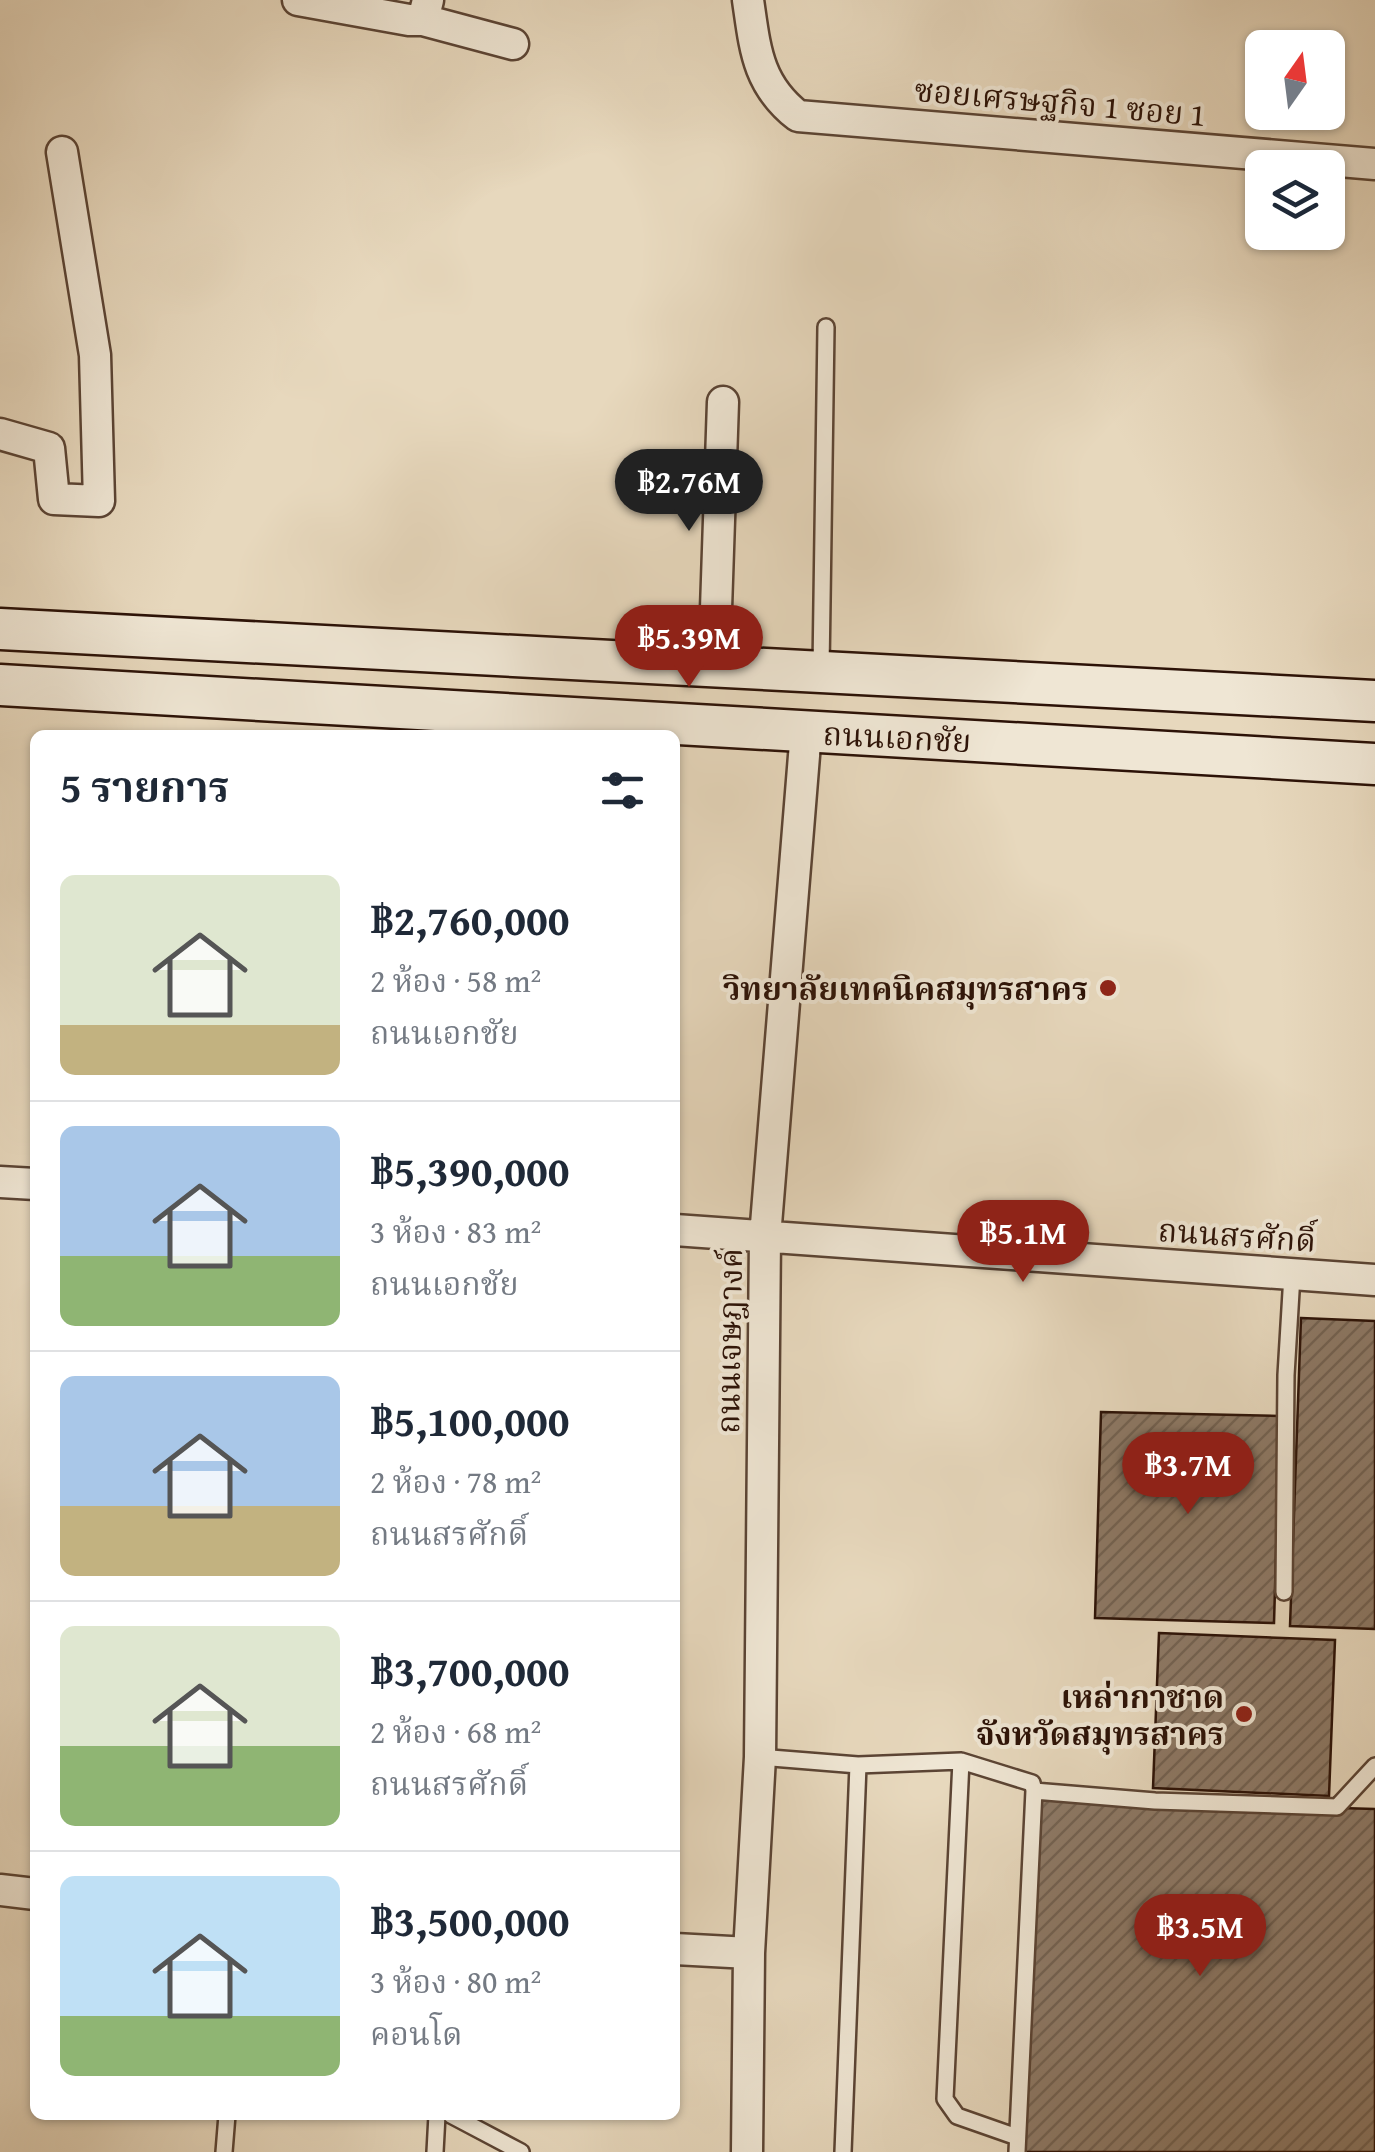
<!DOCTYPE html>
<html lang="th">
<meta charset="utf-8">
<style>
:root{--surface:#fff;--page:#f6f6f7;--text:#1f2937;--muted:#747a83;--line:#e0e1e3;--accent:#8f2418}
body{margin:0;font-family:"Gentium Book Plus","Noto Serif Thai",serif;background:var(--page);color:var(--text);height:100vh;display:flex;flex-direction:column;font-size:38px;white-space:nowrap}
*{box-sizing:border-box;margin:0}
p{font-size:32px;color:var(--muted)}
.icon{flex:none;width:55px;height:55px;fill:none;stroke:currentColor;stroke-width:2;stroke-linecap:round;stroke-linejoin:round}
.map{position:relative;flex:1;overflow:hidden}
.drawer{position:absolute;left:30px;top:730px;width:650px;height:1390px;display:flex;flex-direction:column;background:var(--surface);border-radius:15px;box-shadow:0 2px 8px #0004}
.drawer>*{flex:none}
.needle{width:65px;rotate:14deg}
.fabs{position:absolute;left:1245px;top:30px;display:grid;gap:20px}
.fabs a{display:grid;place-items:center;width:100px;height:100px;border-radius:15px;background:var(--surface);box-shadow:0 2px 8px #0004;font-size:50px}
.price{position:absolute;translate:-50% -85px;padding:0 22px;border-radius:35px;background:var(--accent);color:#fff;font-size:32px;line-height:65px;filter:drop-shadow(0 2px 5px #0008)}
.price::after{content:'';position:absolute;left:50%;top:60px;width:30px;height:22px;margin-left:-15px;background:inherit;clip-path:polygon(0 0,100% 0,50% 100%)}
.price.current{background:#222;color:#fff}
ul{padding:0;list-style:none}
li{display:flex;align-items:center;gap:30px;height:250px;padding:0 30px}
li+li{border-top:2px solid var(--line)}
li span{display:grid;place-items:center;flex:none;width:280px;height:200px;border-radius:15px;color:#555}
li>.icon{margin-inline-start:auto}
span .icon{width:120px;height:120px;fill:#fffc;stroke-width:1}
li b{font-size:42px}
h2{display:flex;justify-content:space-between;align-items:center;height:120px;padding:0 30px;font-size:42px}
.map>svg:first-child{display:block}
.building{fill:url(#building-hatch);stroke:#2c1207;stroke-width:2.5}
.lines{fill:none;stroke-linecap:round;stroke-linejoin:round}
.lane-casing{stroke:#5b4434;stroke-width:20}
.street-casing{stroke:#5b4434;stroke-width:35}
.secondary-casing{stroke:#2c1207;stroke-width:45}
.lane{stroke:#efe6d4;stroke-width:15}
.street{stroke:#efe6d4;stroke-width:30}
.secondary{stroke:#efe6d4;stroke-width:40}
.poi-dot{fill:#8f2418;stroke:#efe6d4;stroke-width:4}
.labels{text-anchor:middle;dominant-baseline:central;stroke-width:8;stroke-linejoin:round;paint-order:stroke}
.street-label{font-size:32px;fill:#2c1207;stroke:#efe6d4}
.poi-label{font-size:32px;font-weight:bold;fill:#2c1207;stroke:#efe6d4;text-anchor:end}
</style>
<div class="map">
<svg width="1375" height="2152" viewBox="0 0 1375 2152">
<defs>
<pattern id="building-hatch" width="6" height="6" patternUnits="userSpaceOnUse" patternTransform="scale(2.5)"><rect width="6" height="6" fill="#8d7966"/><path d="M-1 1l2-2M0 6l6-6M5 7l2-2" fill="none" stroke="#736252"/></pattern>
</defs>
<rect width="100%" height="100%" fill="#e7d8bd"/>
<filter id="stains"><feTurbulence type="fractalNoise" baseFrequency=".002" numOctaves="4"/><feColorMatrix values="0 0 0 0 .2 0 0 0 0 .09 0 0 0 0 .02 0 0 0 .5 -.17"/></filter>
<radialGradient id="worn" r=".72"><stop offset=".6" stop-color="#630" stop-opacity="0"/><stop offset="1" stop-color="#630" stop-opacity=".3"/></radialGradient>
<path class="building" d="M1301,1318L1375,1321V1629L1290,1626Z
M1101,1412L1280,1416L1274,1623L1095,1618Z
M1159,1633L1335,1640L1329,1796L1153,1788Z
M1034,1799L1375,1809V2152H1021Z"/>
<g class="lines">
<g class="lane-casing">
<path id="lane" d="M821,669L826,327
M1284,1592L1286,1375L1292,1275
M760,1757L858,1765L961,1761L1032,1783L1034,1790L1017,2152
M961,1761L945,2099L957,2116L1017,2137
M1034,1791L1155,1801L1337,1807L1375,1766
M451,2115L521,2152
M224,2152L227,2115
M435,2152L437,2115
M843,2152L858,1765"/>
</g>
<g class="street-casing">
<path id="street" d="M298,0L409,20H423L428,0
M748,0C755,48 757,84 798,116L1375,164
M423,20L513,44
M0,434L49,448L54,499L99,501L95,355L62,152
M714,668L723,402
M0,1182L35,1184
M675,1230L1375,1280
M0,1890L35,1894
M675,1949L749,1953
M747,2152L749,1953L760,1757L765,1237L806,731"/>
</g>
<g class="secondary-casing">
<path id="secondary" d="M0,629L1375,701
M0,685L1375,764"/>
</g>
<use href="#lane" class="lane"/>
<use href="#street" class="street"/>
<use href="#secondary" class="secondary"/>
</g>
<g class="poi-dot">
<circle cx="1108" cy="988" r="10"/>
<circle cx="1244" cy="1714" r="10"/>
</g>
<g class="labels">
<g class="street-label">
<text transform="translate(1060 102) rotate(5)">ซอยเศรษฐกิจ 1 ซอย 1</text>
<text transform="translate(897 737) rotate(3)">ถนนเอกชัย</text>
<text transform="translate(1237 1235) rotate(4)">ถนนสรศักดิ์</text>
<text transform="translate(729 1341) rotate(-89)">ถนนเจษฎางค์</text>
</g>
<g class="poi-label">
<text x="1088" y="988">วิทยาลัยเทคนิคสมุทรสาคร</text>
<text x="1224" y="1696">เหล่ากาชาด<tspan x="1224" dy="37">จังหวัดสมุทรสาคร</tspan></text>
</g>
</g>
<rect width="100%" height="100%" filter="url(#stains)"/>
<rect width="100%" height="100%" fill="url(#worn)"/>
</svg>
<div class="fabs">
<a><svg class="needle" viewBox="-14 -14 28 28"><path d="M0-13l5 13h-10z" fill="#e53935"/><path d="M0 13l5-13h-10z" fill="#747a83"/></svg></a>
<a><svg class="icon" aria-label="layers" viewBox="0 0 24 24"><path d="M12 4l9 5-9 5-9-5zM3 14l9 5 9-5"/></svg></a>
</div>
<b class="price current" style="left:689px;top:534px">฿2.76M</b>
<b class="price" style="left:689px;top:690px">฿5.39M</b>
<b class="price" style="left:1023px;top:1285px">฿5.1M</b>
<b class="price" style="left:1188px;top:1517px">฿3.7M</b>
<b class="price" style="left:1200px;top:1979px">฿3.5M</b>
<section class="drawer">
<h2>5 รายการ<svg class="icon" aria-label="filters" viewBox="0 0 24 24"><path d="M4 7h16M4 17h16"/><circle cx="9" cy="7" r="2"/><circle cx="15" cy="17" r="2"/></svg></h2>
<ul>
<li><span style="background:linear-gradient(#dfe7d0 75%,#c2b280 0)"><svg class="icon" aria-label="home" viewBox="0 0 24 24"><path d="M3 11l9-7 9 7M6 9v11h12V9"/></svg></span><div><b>฿2,760,000</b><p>2 ห้อง · 58 m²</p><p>ถนนเอกชัย</p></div></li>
<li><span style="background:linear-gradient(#a9c7e8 65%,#8fb573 0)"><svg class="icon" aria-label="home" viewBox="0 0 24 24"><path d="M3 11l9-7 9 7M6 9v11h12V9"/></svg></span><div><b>฿5,390,000</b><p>3 ห้อง · 83 m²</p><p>ถนนเอกชัย</p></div></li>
<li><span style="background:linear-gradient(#a9c7e8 65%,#c2b280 0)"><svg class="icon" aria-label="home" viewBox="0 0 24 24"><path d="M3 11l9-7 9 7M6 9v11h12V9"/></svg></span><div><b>฿5,100,000</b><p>2 ห้อง · 78 m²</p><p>ถนนสรศักดิ์</p></div></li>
<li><span style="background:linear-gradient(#dfe7d0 60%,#8fb573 0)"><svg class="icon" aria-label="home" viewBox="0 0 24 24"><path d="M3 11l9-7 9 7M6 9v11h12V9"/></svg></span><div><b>฿3,700,000</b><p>2 ห้อง · 68 m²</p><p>ถนนสรศักดิ์</p></div></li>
<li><span style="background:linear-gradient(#bfe0f5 70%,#8fb573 0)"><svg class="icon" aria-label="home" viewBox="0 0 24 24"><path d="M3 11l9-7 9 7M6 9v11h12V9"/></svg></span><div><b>฿3,500,000</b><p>3 ห้อง · 80 m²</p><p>คอนโด</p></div></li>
</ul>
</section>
</div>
